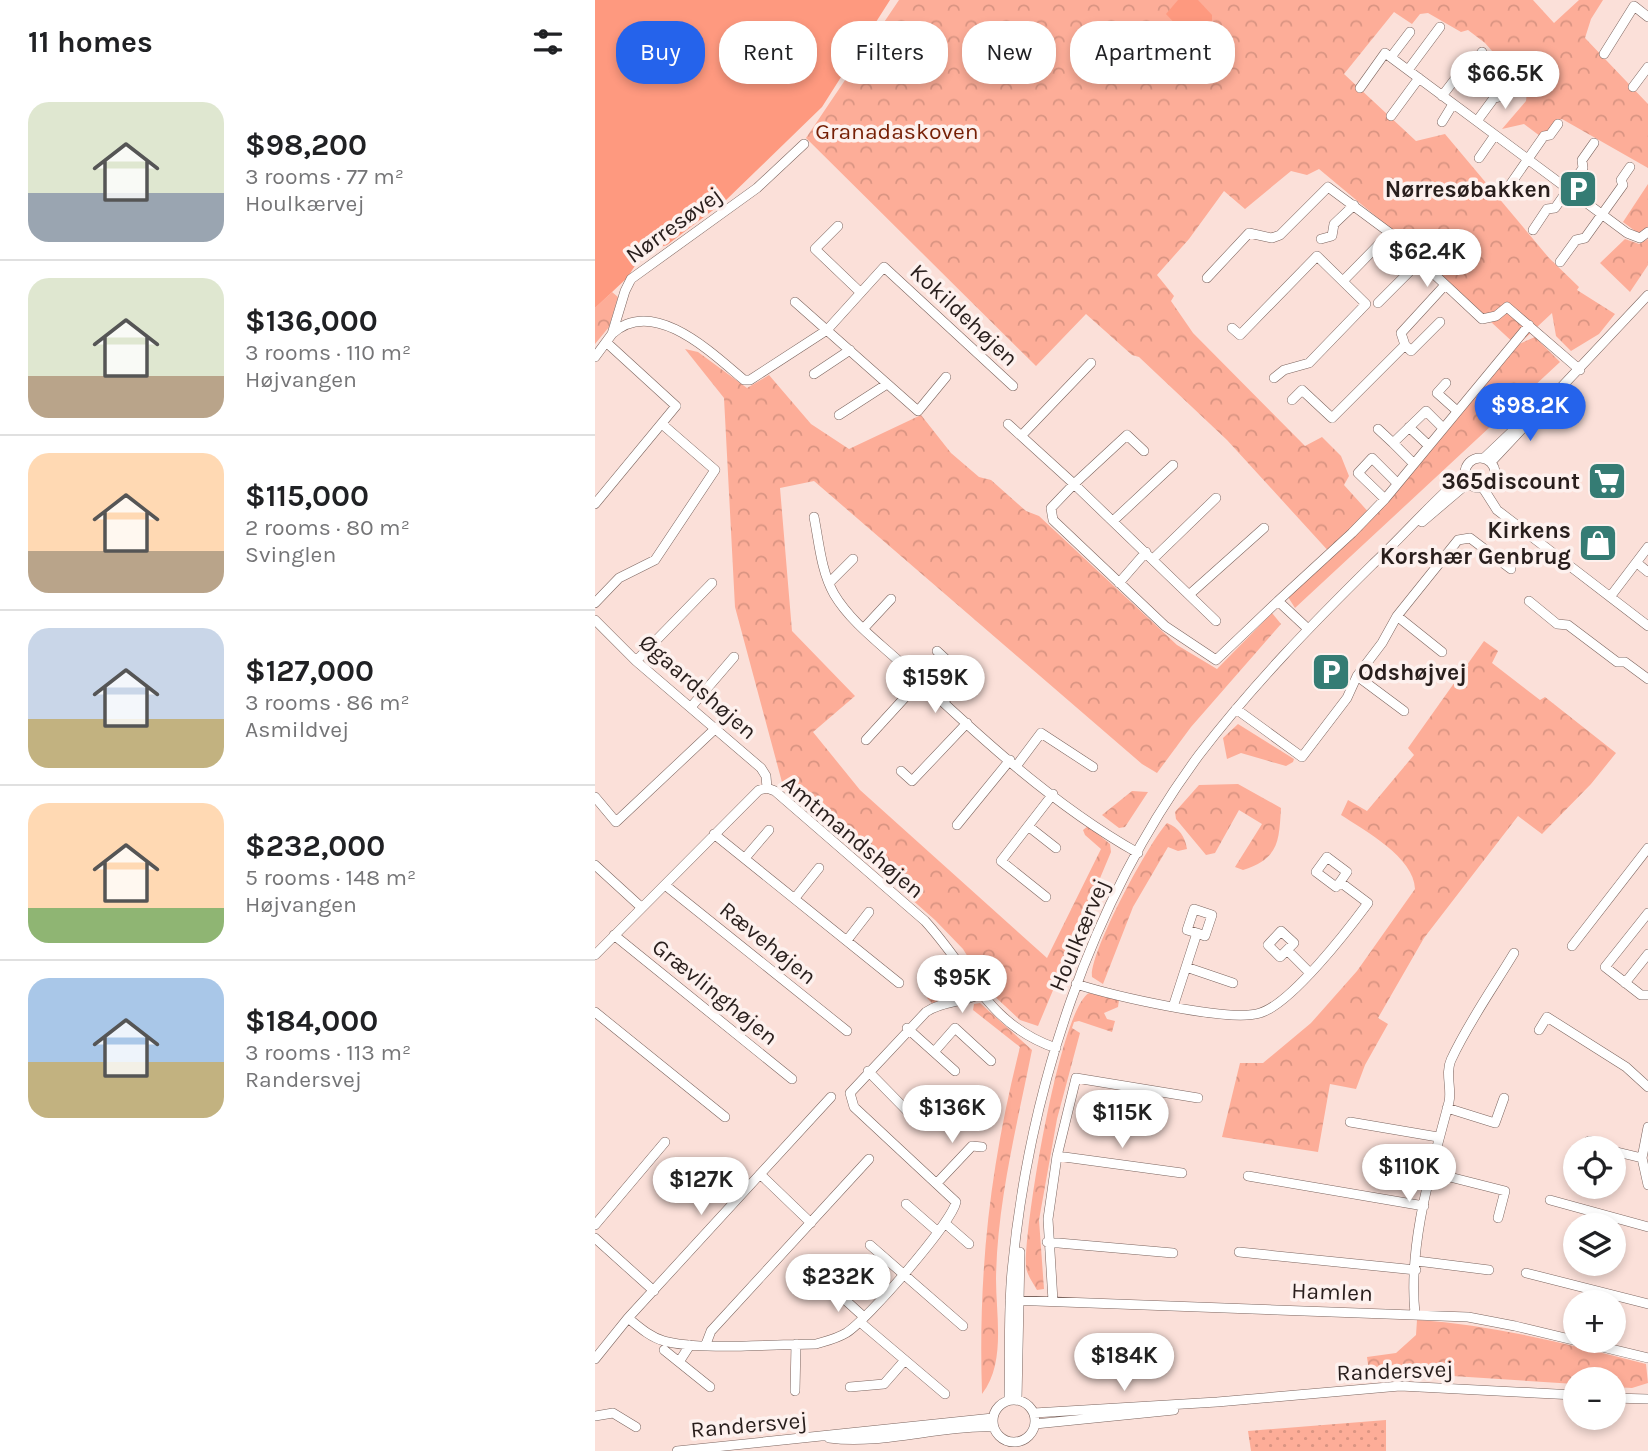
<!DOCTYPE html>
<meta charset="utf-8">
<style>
:root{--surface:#fff;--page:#f2f2f2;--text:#202124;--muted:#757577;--line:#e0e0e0;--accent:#2563eb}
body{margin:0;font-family:Karla,sans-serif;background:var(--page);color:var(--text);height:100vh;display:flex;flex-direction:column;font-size:26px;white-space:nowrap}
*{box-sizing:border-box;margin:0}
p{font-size:23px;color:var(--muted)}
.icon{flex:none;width:38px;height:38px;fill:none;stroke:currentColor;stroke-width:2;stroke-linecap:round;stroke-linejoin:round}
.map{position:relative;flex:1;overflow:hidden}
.drawer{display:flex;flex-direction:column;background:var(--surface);width:595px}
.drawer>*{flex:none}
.hud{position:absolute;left:21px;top:21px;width:665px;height:63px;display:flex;gap:14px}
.fabs{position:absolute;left:968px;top:1136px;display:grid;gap:14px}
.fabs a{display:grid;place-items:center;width:63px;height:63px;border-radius:50%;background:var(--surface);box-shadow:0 4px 10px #0003;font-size:35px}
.price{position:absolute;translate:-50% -60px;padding:0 16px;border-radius:24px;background:#fff;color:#222;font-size:23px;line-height:46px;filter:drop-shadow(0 2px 4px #0008)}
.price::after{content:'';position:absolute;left:50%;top:42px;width:21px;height:16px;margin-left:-10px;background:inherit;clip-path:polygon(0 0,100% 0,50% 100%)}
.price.current{background:var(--accent);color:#fff}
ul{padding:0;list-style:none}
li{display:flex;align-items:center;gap:21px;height:175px;padding:0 28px}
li+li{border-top:2px solid var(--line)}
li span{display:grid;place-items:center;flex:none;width:196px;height:140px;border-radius:21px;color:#555}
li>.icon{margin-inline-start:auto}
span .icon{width:84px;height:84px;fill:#fffc;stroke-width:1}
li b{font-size:30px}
h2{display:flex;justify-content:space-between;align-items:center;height:84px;padding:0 28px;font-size:30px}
.pill{padding:0 24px;border-radius:28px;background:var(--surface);box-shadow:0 4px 10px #0003;font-size:24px;line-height:63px}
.pill.current{background:var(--accent);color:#fff}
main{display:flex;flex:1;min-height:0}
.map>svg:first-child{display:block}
.grass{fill:url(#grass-dots)}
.forest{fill:url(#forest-crowns);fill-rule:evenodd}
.water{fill:#fe997f}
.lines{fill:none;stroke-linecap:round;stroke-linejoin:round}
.minor-casing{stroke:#7c655f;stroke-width:10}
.minor{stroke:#fff;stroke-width:9}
.labels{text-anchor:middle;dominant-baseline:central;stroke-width:7;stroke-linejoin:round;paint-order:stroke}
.park-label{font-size:23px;fill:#761f05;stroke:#fdf1ee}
.poi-label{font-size:23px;font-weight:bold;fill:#281e1c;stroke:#fdf1ee;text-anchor:end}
.street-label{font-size:23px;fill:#281e1c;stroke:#fdf1ee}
</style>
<main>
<section class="drawer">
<h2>11 homes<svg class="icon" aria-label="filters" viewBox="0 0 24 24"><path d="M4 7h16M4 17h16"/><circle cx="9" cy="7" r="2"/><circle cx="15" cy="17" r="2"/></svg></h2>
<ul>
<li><span style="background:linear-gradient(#dfe7d0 65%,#9aa5b1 0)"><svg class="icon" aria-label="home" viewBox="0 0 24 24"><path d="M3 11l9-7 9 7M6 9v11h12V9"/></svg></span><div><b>$98,200</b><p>3 rooms · 77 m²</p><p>Houlkærvej</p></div></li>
<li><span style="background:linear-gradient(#dfe7d0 70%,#b9a48a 0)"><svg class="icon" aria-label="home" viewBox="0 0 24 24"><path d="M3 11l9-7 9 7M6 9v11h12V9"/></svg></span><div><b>$136,000</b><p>3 rooms · 110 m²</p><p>Højvangen</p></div></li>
<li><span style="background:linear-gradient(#ffd9b3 70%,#b9a48a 0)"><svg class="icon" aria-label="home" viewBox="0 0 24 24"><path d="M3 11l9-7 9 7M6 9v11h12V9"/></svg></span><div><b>$115,000</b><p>2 rooms · 80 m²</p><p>Svinglen</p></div></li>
<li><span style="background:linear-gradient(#c9d6e8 65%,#c2b280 0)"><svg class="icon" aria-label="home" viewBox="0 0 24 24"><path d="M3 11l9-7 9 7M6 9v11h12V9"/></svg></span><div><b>$127,000</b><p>3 rooms · 86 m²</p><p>Asmildvej</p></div></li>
<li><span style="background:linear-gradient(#ffd9b3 75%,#8fb573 0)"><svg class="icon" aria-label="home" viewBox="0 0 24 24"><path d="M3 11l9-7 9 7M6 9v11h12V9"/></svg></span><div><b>$232,000</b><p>5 rooms · 148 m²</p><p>Højvangen</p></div></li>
<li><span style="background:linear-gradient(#a9c7e8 60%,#c2b280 0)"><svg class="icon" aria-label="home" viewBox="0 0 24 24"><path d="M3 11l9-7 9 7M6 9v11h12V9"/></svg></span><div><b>$184,000</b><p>3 rooms · 113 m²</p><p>Randersvej</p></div></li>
</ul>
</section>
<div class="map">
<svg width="1053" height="1451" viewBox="0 0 1053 1451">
<defs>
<pattern id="grass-dots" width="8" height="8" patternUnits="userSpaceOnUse" patternTransform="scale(1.75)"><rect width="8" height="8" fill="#fdad98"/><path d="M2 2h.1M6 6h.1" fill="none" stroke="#d99482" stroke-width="1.8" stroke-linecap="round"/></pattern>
<pattern id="forest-crowns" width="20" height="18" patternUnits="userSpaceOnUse" patternTransform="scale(1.75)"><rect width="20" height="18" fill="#fdad98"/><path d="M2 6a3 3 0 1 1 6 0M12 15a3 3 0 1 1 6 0" fill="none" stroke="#d99482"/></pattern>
</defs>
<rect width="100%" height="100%" fill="#fbe0d9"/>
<path class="grass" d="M791,1420V1451H656L653,1431Z"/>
<path class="forest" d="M304,0H938L959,23L984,0H1008L996,19L990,38L1053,104V168L967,119L960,121L951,134L945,136L929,124L907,129L931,101L932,91L890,43L873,30L866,32L833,13L825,14L817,24L799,12L749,74L821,141L850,134L954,258L984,287L982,290L1020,314L1004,334L976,351L961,336L957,313L924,344L940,337L965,362L700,608L693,597L737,555L632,440L544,357L537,355L491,314L441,366L211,138ZM724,169L790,224L922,346L777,516L749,485L754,476L746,456L727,437L710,446L598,333L576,301L579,296L562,275L594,239L629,191L650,209L696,171L712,175Z
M1053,184V228L1044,234L1028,222Z
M1030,239L1044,244L1053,239V265L1035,292L1005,263Z
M17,292L23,297L14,327L0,344V308Z
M90,349L103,352L152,388L174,375L216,424L254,449L326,415L356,453L384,477L396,480L431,511L444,516L582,645L622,669L677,613L686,624L596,727L562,773L547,764L219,481L185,488L197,631L260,696L218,732L265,790L452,958L506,849L490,835L488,830L493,826L515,844L516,852L443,1026L425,1020L394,991L368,949L340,920L188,786L140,607L129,398Z
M889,641L903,651L897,663L945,700L950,697L1021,753L996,784L947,834L923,816L829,938L783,1018L793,1024L770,1065L761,1089L735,1084L723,1152L627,1137L645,1063H668L716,1023L762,971L820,889C819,857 770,831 746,815L753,800L772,811L819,755L813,748Z
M643,724L699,759L698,762L691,766L646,753L632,759L628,738Z
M643,784L686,808C684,842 684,858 648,870L640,867L667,824L644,810L620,853L611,855L581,819L580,812L604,785Z
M537,791L553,792L530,827L524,828L507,815Z
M572,823C584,828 590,836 592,849L583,851L573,847L538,907L508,984L497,977C494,953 554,842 572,823Z
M360,969L371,984L372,990L364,998L337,1003L332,998Z
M494,993L524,1000L523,1007L509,1013L512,1019L520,1021L517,1032L484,1021L479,1022L477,1028L485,1033L462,1119L444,1220L449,1289L442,1290C438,1283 431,1273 431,1266C429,1226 465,1009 494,993Z
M385,1003L437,1050C422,1125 402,1203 401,1279C401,1316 411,1363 387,1394C383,1270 395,1167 425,1047L378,1010L379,1004Z
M822,1320C901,1325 975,1345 1051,1364L1053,1383L1037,1388L1019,1387L1018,1379H980V1384L827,1374L775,1378L772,1357L801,1353L821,1335Z"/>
<path class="water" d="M0,0H295L227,107L130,201L72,245L49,252L32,278L0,308Z
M583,0H603L617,15V24L599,21L586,30L571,14Z"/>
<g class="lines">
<g class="minor-casing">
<path id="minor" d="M1009,54L1039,6L1053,17
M796,57L815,32
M813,70L845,27
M1038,87L1053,67
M765,88L790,53L1032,233L1045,238L1053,232
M847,96L870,66L879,64L887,52
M796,116L824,78
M882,121L899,98L908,96L916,84
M847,122L858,104
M884,158L900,135
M910,192L949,136L955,135L963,124
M243,226L220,249L265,292
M938,230L952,209L960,208L988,168L987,160L999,143
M726,239L737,236L739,224L759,205
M965,262L981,240L990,238L1028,185L1026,180L1035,167
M612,278L654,233L677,238L685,235L733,187L795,233L887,319L901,316L912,307L985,370
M748,281L795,233
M200,302L323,411L351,377
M783,303L825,261
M637,328L645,335L722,256L771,304L714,363L689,370L679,378
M17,334C58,295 118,354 149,380H155L232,330L289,267L418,386
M810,345L816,351L845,322
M0,357L17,334L30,291L36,279L162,188L209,144
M219,374L255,350
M851,383L842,393L861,410
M697,400L707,390L737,418L810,345L806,333L850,285
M244,415L292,384
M413,424L479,484L456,508L458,520L570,626L621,660L683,601L712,628
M814,427L833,445
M783,429L798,443
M427,435L496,363
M549,451L532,435L479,484L621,621
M889,458L929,420
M870 473a15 15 0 1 1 30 0a15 15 0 1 1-30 0Z
M896,462L1053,295
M818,463L798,443L831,411L847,427
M888,488L902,510L1053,626
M790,499L763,473L777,458L802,483
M0,504L81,406L11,342
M219,517C224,542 226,571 239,594C255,621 283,642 306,663C378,731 456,804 543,853
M518,521L578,465
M827,522L867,488L875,484
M558,559L621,498
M1042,563L1053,572
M234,583L258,559
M524,583L551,552
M595,594L669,528
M1015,597L1053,547
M683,601L757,533L790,499L934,325
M934,601L962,624L973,625L1022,662H1030L1053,679
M0,603L24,578L60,560L120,470L67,424
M802,616L847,652
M0,620L41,661L166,768L171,776L172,788
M269,628L296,599
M342,651L371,678L348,702
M41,661L117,583
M762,676L809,711
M96,707L139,657
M641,709L707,757L752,698L762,676L787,643L802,616L863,540L875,538L916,569
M271,740L325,681
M422,765L446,733L498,767
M306,771L317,781L372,723
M0,797L21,822L121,728
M362,825L415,760
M433,826L461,848
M119,834L304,983
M150,858L174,830
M0,865L46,907
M70,885L252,1031
M451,897L406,861L458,794
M200,898L224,868
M1053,913L1010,967L1046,995H1053
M19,935L197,1079
M253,939L274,912
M977,946L1053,848
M692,950L685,957L673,945L686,931L699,943L692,950L714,972
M0,955L164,790L172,788L180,791L330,921C375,970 393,1025 461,1048
M591,967L638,983
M1030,983L1053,954
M481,984C516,995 633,1023 665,1013C696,1004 753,930 773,903L745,882L741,887L721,872L732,857L752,872L745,882
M578,1007L602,933L610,936L617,915L599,909L592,930L602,933
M0,1012L130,1117
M312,1028L360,1071
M944,1030L952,1017L1031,1067L1053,1087
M339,1052L360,1028L396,1061
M273,1071L324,1123
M852,1108L900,1123L909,1098
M755,1122L843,1137
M1053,1127L1047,1158L1053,1185
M994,1141L1012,1148
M1018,1151L1047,1158
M462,1156L587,1173
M835,1172L910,1191L903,1218
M165,1174L216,1223
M653,1176L829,1206
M343,1182L377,1146L387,1147
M955,1200L1053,1227
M311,1204L343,1232
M351,1224L374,1244
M0,1225L70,1142
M0,1238L59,1291
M452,1242L578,1253
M275,1245L368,1326
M644,1252L821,1270
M822,1261L894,1270
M931,1273L1053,1304
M237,1288L269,1317
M415,1300L873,1317L920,1326L1053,1358
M458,1301L453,1219L462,1156L481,1078L603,1098
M820,1314C813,1244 836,1170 854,1102C857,1089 850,1073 856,1060C873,1023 898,988 919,953
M33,1318C44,1327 55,1337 69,1341C106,1351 180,1344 221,1344C231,1341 241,1339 251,1333C272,1320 356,1224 361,1202L259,1107L255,1093L331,1012C347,1001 367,1003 385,994
M265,1322L350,1394
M111,1344L116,1331L274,1159
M69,1350L115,1387
M0,1359L33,1318L236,1097
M84,1362L95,1345
M255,1387L289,1384L310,1360
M200,1391L201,1344
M1018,1398L1053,1399
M398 1421a21 21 0 1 1 42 0a21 21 0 1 1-42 0Z
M414,1400C415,1357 413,1314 417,1271C434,1090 495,902 604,755C657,686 716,625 778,564C809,535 837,502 870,474
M422,1400L425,1252
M439,1413L622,1402L805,1386L980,1395
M0,1416L18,1413L41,1427
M440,1424L579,1410
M234,1438C289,1445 344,1425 399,1427
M82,1451L398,1418"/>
</g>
<use href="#minor" class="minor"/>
</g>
<defs>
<g id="parking-square" transform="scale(2.0125)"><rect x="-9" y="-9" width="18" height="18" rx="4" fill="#357c74" stroke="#fdf1ee"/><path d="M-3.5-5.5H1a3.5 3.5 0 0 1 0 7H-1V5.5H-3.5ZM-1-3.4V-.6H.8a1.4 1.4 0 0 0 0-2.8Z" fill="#fff"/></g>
<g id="supermarket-square" transform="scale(2.0125)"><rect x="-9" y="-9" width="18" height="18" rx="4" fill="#357c74" stroke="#fdf1ee"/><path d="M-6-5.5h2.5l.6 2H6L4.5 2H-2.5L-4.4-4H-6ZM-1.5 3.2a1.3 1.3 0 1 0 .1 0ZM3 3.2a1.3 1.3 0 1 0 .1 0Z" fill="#fff"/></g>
<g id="shop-square" transform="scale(2.0125)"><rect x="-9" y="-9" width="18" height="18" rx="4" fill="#357c74" stroke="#fdf1ee"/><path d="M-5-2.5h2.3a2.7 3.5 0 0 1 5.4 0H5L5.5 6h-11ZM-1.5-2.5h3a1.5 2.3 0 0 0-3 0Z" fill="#fff"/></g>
</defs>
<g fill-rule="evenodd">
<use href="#parking-square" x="983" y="189"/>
<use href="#supermarket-square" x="1012" y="481"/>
<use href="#shop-square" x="1003" y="543"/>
<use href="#parking-square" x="736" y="672"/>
</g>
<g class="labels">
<g class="park-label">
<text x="302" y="131">Granadaskoven</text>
</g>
<g class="poi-label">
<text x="956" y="189">Nørresøbakken</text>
<text x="985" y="481">365discount</text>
<text x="976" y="530">Kirkens<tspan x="976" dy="26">Korshær Genbrug</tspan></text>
<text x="763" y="672" text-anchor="start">Odshøjvej</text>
</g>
<g class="street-label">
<text transform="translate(79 225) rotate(-36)">Nørresøvej</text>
<text transform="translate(369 315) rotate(43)">Kokildehøjen</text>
<text transform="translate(103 687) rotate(41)">Øgaardshøjen</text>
<text transform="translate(258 837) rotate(40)">Amtmandshøjen</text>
<text transform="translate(484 935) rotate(-67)">Houlkærvej</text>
<text transform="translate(173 943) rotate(39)">Rævehøjen</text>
<text transform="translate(120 992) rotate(39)">Grævlinghøjen</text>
<text transform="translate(737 1292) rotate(2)">Hamlen</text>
<text transform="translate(800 1371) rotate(-2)">Randersvej</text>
<text transform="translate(154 1425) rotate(-5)">Randersvej</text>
</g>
</g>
</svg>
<div class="fabs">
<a><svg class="icon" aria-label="locate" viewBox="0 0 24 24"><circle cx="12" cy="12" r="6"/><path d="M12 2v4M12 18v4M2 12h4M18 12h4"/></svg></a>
<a><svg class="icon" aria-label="layers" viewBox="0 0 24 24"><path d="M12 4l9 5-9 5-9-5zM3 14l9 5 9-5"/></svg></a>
<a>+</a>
<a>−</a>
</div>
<b class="price" style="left:910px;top:111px">$66.5K</b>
<b class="price" style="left:832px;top:289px">$62.4K</b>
<b class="price current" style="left:935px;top:443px">$98.2K</b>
<b class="price" style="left:340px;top:715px">$159K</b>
<b class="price" style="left:367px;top:1015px">$95K</b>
<b class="price" style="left:357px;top:1145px">$136K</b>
<b class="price" style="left:527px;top:1150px">$115K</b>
<b class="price" style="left:814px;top:1204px">$110K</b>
<b class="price" style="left:106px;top:1217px">$127K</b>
<b class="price" style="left:243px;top:1314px">$232K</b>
<b class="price" style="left:529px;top:1393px">$184K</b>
<div class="hud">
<a class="pill current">Buy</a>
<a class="pill">Rent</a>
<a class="pill">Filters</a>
<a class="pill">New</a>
<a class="pill">Apartment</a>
</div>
</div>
</main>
